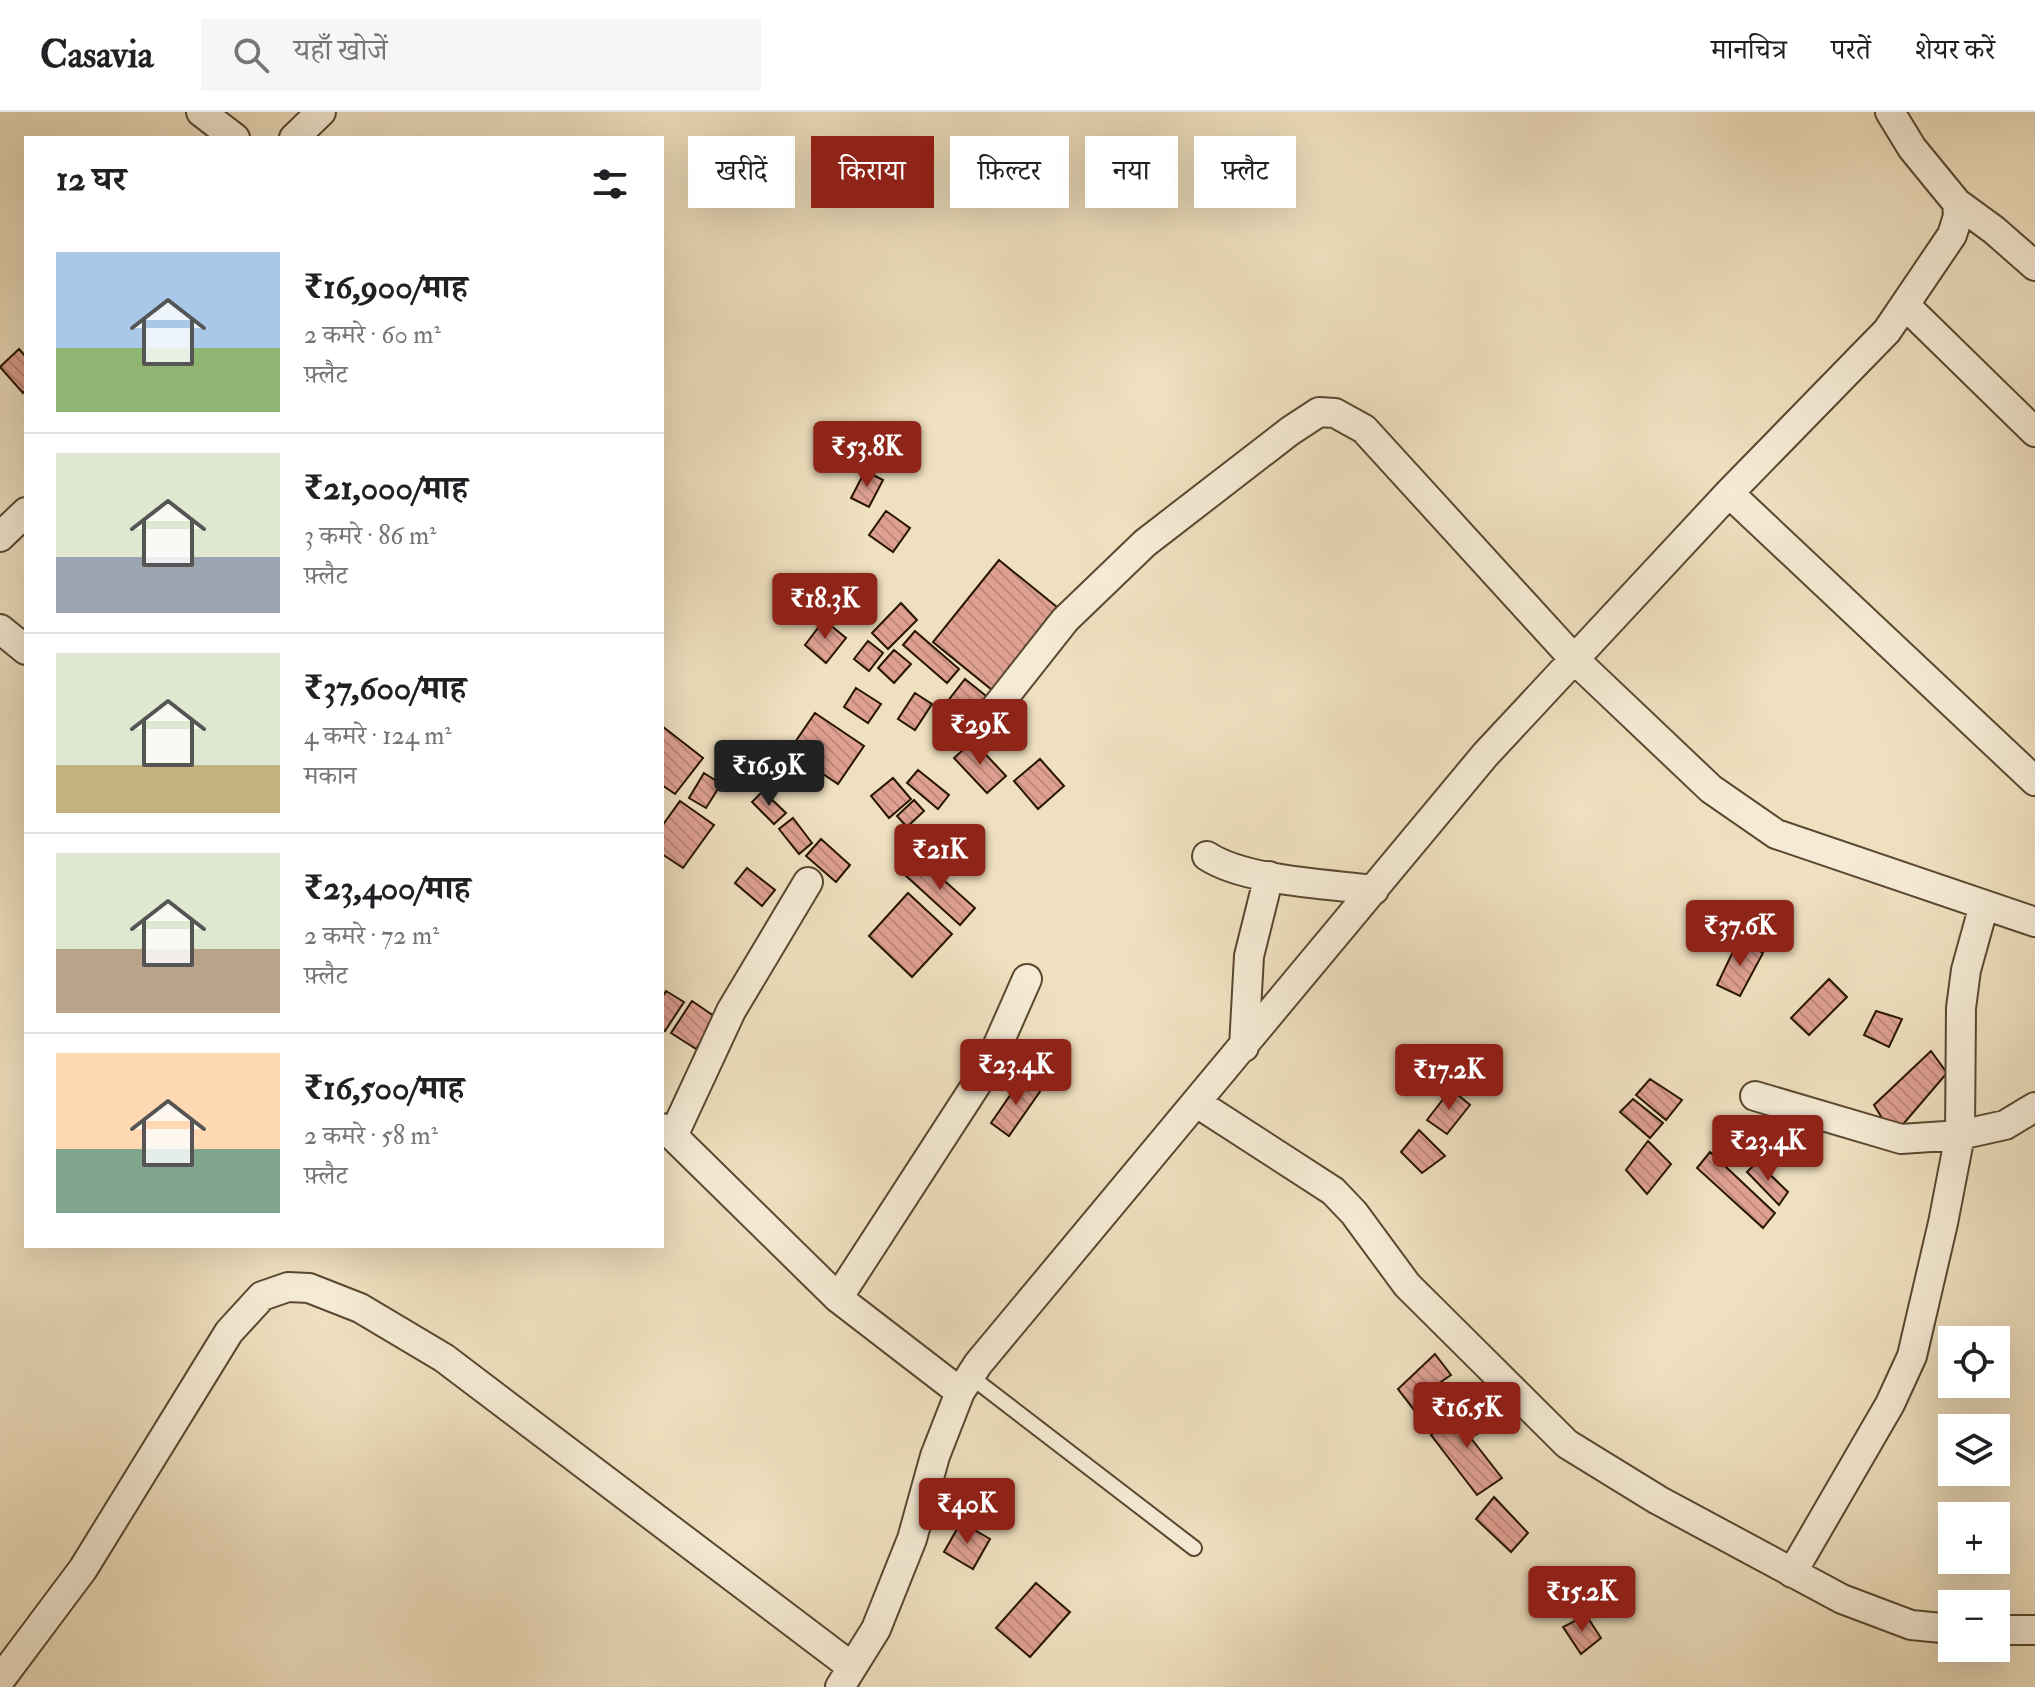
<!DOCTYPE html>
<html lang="hi">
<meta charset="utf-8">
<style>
:root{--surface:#fff;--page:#f6f6f6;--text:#202124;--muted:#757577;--line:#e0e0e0;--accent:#8f2418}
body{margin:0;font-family:"IM FELL Double Pica","Noto Serif Devanagari",serif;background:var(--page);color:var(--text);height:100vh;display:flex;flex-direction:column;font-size:30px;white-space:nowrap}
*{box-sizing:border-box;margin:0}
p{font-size:26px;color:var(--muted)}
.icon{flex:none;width:44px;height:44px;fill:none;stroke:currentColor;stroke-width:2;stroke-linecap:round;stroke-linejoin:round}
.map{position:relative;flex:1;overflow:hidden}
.sheet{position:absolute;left:24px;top:24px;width:640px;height:1112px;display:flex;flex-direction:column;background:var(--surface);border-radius:0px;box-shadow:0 8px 32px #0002}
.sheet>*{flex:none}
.hud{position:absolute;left:688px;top:24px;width:760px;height:72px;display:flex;gap:16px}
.controls{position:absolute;left:1938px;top:1214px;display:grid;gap:16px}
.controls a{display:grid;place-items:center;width:72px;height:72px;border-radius:0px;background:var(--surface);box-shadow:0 8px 32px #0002;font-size:40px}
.price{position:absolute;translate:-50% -68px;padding:0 18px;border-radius:8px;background:var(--accent);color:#fff;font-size:26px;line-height:52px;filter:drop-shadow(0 2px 4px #0008)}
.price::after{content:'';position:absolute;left:50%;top:48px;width:24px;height:18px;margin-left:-12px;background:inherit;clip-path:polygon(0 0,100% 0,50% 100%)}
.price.current{background:#222;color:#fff}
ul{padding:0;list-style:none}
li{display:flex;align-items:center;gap:24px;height:200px;padding:0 32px}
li+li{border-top:2px solid var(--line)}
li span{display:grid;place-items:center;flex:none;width:224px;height:160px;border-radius:0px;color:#555}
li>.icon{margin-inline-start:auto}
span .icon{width:96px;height:96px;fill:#fffc;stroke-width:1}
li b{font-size:34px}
h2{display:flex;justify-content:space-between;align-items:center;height:96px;padding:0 32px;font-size:34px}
.chip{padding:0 28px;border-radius:0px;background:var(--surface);box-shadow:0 8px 32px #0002;font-size:28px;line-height:72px}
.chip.current{background:var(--accent);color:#fff}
header{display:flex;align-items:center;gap:48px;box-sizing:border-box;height:112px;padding:0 40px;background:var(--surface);border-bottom:2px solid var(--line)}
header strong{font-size:38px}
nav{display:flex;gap:44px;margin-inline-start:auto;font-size:28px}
.search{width:560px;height:72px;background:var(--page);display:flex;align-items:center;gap:20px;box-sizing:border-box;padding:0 28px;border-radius:0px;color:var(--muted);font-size:30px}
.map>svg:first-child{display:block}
.building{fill:url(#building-back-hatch);stroke:#281500;stroke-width:2}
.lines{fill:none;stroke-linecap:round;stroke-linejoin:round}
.service-casing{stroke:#5a4830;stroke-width:18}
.minor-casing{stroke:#5a4830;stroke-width:32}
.service{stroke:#f5ebd5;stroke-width:14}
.minor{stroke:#f5ebd5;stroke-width:28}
</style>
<header>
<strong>Casavia</strong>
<div class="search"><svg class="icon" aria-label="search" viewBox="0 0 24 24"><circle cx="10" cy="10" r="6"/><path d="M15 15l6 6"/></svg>यहाँ खोजें</div>
<nav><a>मानचित्र</a><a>परतें</a><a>शेयर करें</a></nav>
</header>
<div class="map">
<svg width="2035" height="1575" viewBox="0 0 2035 1575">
<defs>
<pattern id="building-back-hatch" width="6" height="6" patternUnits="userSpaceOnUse" patternTransform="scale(2)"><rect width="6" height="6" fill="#dea091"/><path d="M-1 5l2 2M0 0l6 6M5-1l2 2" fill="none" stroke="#be897b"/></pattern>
</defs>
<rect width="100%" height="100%" fill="#efe0bf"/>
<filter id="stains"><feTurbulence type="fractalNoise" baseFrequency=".0025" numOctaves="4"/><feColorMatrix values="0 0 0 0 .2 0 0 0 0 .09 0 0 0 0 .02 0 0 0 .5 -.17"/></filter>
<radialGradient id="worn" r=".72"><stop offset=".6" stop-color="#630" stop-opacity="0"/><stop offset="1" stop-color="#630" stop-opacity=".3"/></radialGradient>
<path class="building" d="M19,237L26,245V278L23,281L0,255Z
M865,359L883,368L869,395L851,386Z
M886,399L910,416L893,440L869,423Z
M999,448L1063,500L997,582L933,530Z
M901,491L917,508L888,537L872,521Z
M824,508L846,526L826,551L805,533Z
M915,519L959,557L947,571L903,533Z
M868,529L883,541L869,559L854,547Z
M894,538L911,552L894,571L878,556Z
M965,567L991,588L967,619L940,599Z
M856,576L881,592L868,611L844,595Z
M915,581L932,592L915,618L898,607Z
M815,601L864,634L838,672L789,639Z
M662,614L703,646L675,682L662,673Z
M973,629L1006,664L987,681L954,646Z
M1040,647L1064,674L1038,697L1014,669Z
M918,658L949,683L938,697L907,671Z
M704,661L721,672L706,696L689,686Z
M893,666L911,687L889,706L871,684Z
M763,679L786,701L774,712L752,690Z
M914,688L924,699L907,715L897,704Z
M680,689L714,713L683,756L662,742V714Z
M793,706L812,731L799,742L779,717Z
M821,727L850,753L836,770L806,744Z
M920,747L975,796L960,813L906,764Z
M747,756L775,778L762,794L735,771Z
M908,781L952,822L912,865L869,824Z
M1739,827L1763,841L1740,884L1717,873Z
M1829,867L1847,885L1809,923L1791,906Z
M666,879L684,890L665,919L662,917V886Z
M692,889L717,906L696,937L671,921Z
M1876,899L1902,907L1889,935L1864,923Z
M1931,939L1947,961L1893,1024L1874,993Z
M1022,966L1041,978L1009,1024L991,1011Z
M1650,967L1682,988L1666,1008L1636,983Z
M1451,977L1470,993L1447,1022L1427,1008Z
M1633,987L1663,1011L1650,1026L1620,1000Z
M1419,1018L1445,1044L1422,1061L1401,1040Z
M1648,1029L1671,1052L1647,1082L1626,1058Z
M1710,1040L1775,1101L1763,1116L1697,1056Z
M1757,1050L1788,1080L1779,1093L1747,1060Z
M1435,1242L1451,1263L1429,1278L1447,1300L1428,1316L1398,1277Z
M1474,1294L1488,1317L1470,1325L1502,1366L1477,1383L1431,1323Z
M1494,1385L1528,1421L1511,1440L1476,1407Z
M961,1410L990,1427L973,1457L944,1440Z
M1036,1471L1070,1500L1030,1545L996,1516Z
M1586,1503L1601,1526L1581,1542L1563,1515Z"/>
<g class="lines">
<g class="service-casing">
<path id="service" d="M970,1264L1194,1436"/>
</g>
<g class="minor-casing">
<path id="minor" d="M201,0L235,26
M294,26L321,0
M1957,91L1994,118L2035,154
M1905,193L2035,320
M1729,381L2035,669
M0,425L26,400
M0,517L26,538
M987,607L1065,508L1145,431L1290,319L1319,300L1335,301L1364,317L1574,547L1711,677L1776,722L2035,810
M1207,744C1245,769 1327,772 1374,778
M1244,935L1249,844L1269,764
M1755,984L1901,1027L1960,1023L2005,1013L2035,995
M1197,991L1333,1079L1354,1101L1407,1173L1567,1332L1658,1388L1842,1487L1911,1513L1952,1517
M662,1016L673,1024L838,1186L960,1280
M673,1024L731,899L808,770
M838,1186L989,953L1027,867
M1792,1461L1890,1292L1912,1244L1943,1111L1960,1023L1961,896L1966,858L1984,793
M1996,1518H2035
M0,1568L83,1457L229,1220L262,1184L288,1175L309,1176L360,1196L444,1246L852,1555
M840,1575L876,1517L912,1427L935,1344L960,1280L978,1252L1485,643L1729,381L1887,219L1952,123L1958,104L1957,91L1912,36L1890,0"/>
</g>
<use href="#service" class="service"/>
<use href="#minor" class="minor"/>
</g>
<rect width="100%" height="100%" filter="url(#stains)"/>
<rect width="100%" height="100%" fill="url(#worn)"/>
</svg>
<div class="controls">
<a><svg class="icon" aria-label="locate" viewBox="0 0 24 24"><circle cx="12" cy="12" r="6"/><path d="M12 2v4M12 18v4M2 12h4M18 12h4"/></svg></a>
<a><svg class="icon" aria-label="layers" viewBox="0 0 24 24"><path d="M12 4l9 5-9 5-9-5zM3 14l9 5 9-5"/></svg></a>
<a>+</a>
<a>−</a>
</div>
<b class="price" style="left:867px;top:377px">₹53.8K</b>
<b class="price" style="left:825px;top:529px">₹18.3K</b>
<b class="price" style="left:980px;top:655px">₹29K</b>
<b class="price current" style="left:769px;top:696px">₹16.9K</b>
<b class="price" style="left:940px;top:780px">₹21K</b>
<b class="price" style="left:1740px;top:856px">₹37.6K</b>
<b class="price" style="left:1016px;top:995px">₹23.4K</b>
<b class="price" style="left:1449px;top:1000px">₹17.2K</b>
<b class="price" style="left:1768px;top:1071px">₹23.4K</b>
<b class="price" style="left:1467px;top:1338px">₹16.5K</b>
<b class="price" style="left:967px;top:1434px">₹40K</b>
<b class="price" style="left:1582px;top:1522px">₹15.2K</b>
<div class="hud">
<a class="chip">खरीदें</a>
<a class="chip current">किराया</a>
<a class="chip">फ़िल्टर</a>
<a class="chip">नया</a>
<a class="chip">फ़्लैट</a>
</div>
<section class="sheet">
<h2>12 घर<svg class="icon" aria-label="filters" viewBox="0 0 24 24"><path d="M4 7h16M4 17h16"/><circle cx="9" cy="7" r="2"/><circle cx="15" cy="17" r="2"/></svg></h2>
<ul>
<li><span style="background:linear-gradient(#a9c7e8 60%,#8fb573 0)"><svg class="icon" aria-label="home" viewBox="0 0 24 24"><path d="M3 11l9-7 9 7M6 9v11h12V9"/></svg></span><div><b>₹16,900/माह</b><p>2 कमरे · 60 m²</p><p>फ़्लैट</p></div></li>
<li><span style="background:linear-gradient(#dfe7d0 65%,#9aa5b1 0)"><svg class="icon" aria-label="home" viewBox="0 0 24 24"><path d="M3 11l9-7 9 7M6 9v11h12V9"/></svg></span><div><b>₹21,000/माह</b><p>3 कमरे · 86 m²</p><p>फ़्लैट</p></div></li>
<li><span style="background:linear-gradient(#dfe7d0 70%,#c2b280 0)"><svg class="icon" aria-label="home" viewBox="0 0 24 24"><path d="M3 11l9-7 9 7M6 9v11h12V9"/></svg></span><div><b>₹37,600/माह</b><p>4 कमरे · 124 m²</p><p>मकान</p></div></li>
<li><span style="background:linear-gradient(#dfe7d0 60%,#b9a48a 0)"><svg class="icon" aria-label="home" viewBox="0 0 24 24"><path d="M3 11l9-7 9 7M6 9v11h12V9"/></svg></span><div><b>₹23,400/माह</b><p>2 कमरे · 72 m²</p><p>फ़्लैट</p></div></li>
<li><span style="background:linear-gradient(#ffd9b3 60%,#7fa58c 0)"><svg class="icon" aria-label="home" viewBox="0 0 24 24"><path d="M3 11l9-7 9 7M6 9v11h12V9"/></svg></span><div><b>₹16,500/माह</b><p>2 कमरे · 58 m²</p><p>फ़्लैट</p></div></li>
</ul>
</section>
</div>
